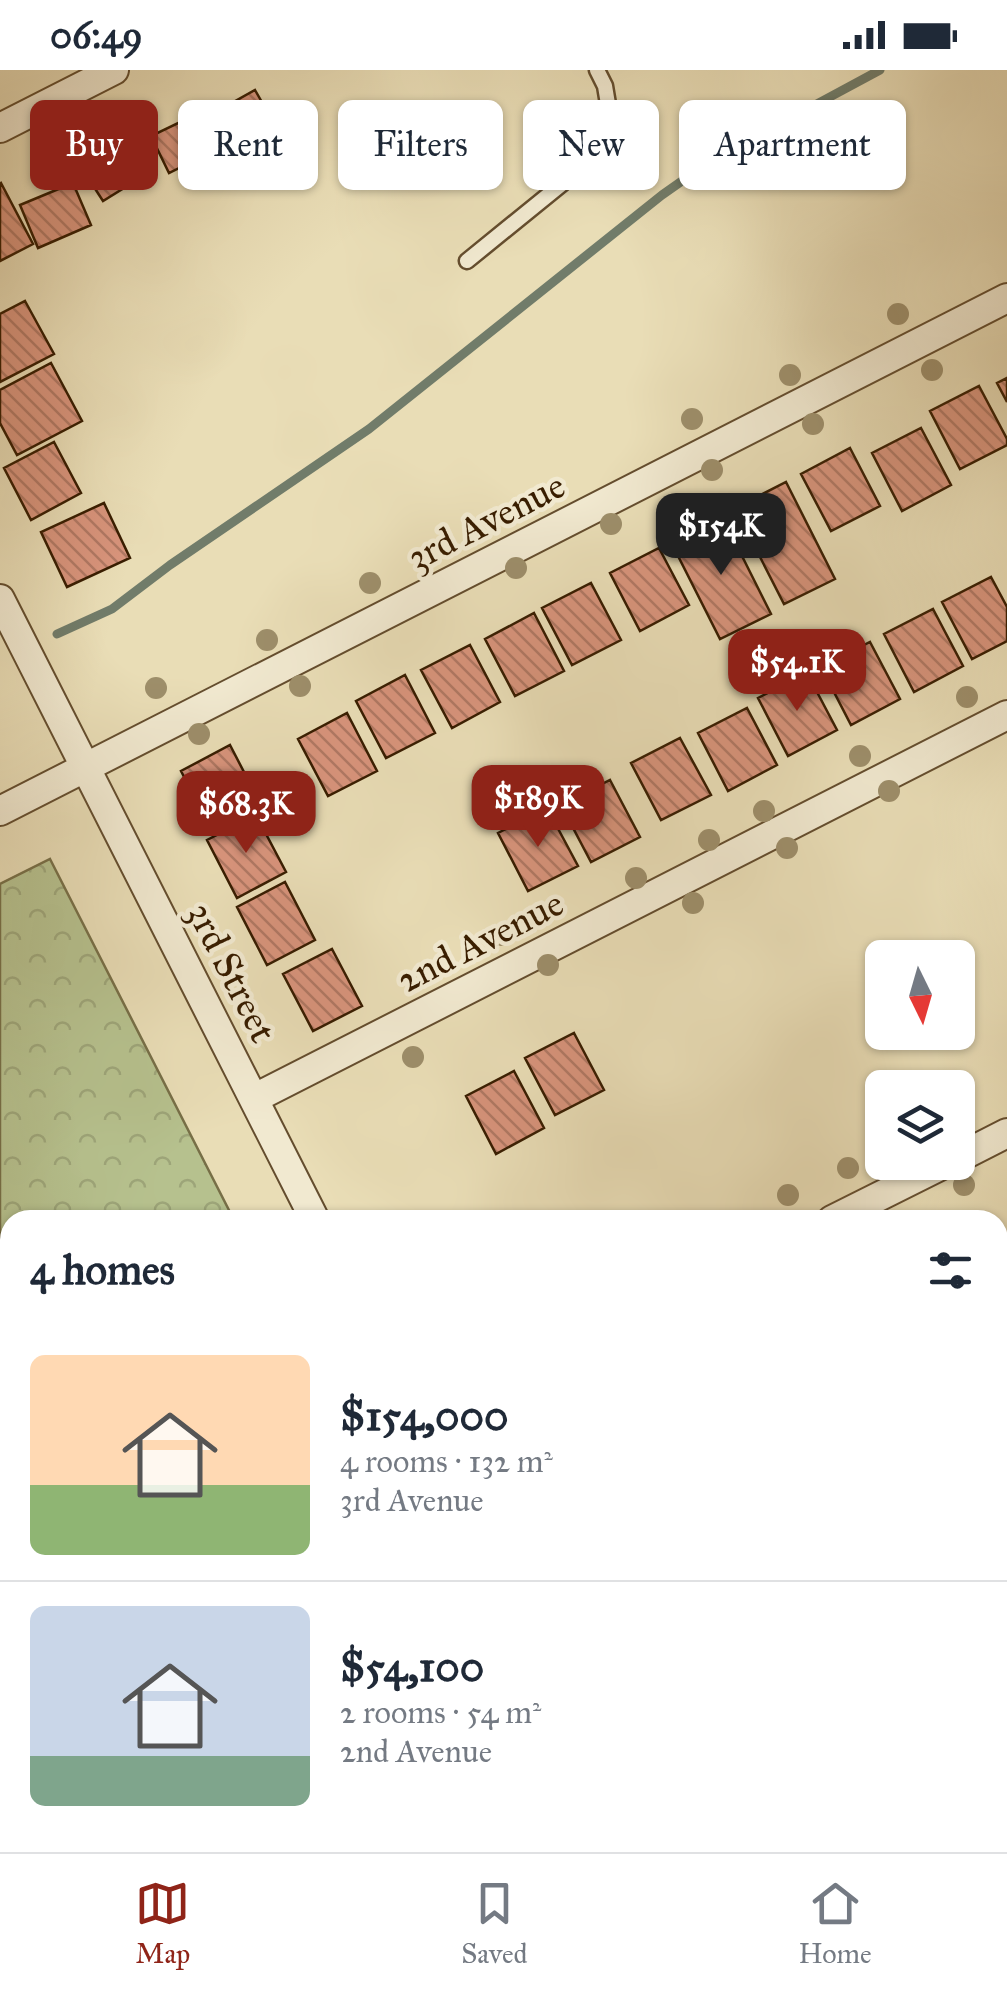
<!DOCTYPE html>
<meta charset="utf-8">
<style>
:root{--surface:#fff;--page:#f2f2f3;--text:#1f2937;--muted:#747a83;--line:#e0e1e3;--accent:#8f2418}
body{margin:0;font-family:"IM FELL Great Primer",serif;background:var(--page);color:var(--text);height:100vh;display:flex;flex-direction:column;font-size:38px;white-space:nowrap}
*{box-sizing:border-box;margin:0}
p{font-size:32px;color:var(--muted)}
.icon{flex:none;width:55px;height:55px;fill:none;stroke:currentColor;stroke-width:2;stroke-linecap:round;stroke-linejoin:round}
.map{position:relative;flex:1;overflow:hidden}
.details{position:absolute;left:0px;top:1140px;width:1008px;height:642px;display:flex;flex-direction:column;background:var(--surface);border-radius:30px 30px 0 0;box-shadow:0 2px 8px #0004}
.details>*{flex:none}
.banner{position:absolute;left:30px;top:30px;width:948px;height:90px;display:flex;gap:20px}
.needle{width:65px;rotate:175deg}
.controls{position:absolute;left:865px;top:870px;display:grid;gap:20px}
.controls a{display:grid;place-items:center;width:110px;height:110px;border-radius:15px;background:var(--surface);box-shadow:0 2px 8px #0004;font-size:50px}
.price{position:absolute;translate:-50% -85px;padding:0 22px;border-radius:20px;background:var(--accent);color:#fff;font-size:32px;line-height:65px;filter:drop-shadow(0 2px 5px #0008)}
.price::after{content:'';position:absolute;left:50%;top:60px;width:30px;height:22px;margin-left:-15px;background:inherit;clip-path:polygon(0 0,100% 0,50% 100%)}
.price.selected{background:#222;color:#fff}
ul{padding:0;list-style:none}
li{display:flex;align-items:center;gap:30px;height:250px;padding:0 30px}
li+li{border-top:2px solid var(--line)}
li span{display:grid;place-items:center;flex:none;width:280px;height:200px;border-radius:15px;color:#555}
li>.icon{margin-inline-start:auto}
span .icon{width:120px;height:120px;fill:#fffc;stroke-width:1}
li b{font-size:42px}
h2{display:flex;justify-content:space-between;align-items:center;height:120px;padding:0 30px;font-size:42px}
.pill{padding:0 35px;border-radius:15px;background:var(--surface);box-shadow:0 2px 8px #0004;font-size:35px;line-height:90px}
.pill.selected{background:var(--accent);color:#fff}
.status{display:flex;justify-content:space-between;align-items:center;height:70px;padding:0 50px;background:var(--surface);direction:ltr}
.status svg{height:28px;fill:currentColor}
.dock{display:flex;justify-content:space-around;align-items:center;height:140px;border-top:2px solid var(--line);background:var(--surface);font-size:28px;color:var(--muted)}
.dock a{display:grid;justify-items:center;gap:5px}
.dock .selected{color:var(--accent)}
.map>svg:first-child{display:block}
.park{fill:url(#park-crowns);stroke:#776f47;stroke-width:2.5}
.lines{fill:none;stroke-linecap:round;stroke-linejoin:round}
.stream{stroke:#717c6a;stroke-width:9}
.building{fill:url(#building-back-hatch);stroke:#381d00;stroke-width:2.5}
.lane-casing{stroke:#644d2e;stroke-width:19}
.street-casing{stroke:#644d2e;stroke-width:32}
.secondary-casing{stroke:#381d00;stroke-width:42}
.lane{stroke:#f1e9d0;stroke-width:14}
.street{stroke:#f1e9d0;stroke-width:28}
.secondary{stroke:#f1e9d0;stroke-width:38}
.tree{fill:#9d8e6a}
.labels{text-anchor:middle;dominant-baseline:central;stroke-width:9;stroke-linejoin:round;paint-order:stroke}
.street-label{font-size:38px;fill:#381d00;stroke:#f1e9d0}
</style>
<div class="status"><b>06:49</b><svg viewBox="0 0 49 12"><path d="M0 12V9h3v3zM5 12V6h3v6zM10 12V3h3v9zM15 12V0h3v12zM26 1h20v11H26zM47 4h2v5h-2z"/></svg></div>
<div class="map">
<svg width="1007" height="1782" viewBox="0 0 1007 1782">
<defs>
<pattern id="park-crowns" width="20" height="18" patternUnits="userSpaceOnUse" patternTransform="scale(2.5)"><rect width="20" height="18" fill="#b6c18e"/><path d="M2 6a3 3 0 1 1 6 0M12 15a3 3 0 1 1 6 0" fill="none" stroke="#9da579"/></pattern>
<pattern id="building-back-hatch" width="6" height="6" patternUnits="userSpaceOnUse" patternTransform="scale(2.5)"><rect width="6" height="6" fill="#d8947c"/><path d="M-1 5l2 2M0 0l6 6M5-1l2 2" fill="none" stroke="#b07863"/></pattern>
</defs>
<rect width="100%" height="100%" fill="#e9ddb6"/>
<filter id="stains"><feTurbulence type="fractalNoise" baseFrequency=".002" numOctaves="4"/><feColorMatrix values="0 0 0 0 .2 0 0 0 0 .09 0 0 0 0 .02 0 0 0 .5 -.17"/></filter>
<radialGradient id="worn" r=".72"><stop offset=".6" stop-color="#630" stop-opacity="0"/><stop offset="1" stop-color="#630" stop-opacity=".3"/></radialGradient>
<path class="park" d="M50,789L234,1150H10V1468L0,1473V814Z"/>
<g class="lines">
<path class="stream" d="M57,564L112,539L170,495L369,359L662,125L709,92L880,0"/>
</g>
<path class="building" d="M255,20L271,48L231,72L214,43Z
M199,43L217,79L169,103L151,66Z
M120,76L140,108L103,131L83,100Z
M1,113L33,174L0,191V114Z
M73,113L91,155L38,178L20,135Z
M25,231L54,284L0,312V244Z
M51,293L82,351L17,385L0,353V320Z
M1007,308V332L997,313Z
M979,316L1007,369V375L960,399L930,341Z
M921,358L951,415L902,441L872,383Z
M54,372L81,423L31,450L4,398Z
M850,378L880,436L831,461L801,404Z
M786,412L835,509L784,534L735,438Z
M104,433L130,488L67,517L41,462Z
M722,446L771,544L720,569L671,472Z
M659,478L689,535L640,561L610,503Z
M991,507L1007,537V571L972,589L942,532Z
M591,513L621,570L572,595L542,538Z
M933,539L963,596L914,622L884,564Z
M534,543L564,601L515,626L485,569Z
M870,572L900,629L851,655L821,597Z
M470,575L500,632L452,658L421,600Z
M807,603L837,660L788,686L758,628Z
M405,605L435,663L386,688L356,631Z
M747,638L777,695L728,721L698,663Z
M347,643L377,701L328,726L298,669Z
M680,668L711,725L661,750L631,693Z
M230,675L260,733L211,758L181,701Z
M610,710L640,767L591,792L561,735Z
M547,738L578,796L528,821L498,763Z
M256,745L286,802L237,828L207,770Z
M285,812L315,870L267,895L237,837Z
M332,879L362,936L313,961L283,904Z
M574,963L604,1020L555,1045L525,988Z
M514,1001L544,1058L496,1084L466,1026Z
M10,1679V1729L0,1734V1684Z
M0,1746L10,1772L18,1782H0Z"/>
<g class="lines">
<g class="lane-casing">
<path id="lane" d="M467,191L600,83L611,52L605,16L597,0"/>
</g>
<g class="street-casing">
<path id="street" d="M0,58L114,0
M0,529L315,1150
M0,741L1007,228
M255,1028L1007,645
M958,1088L1007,1063
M832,1150L948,1092
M0,1569L10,1564
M625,1772L630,1782"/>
</g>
<g class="secondary-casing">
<path id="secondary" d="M998,1489L1007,1484
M417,1782L436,1772"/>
</g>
<use href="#lane" class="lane"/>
<use href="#street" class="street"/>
<use href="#secondary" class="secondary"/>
</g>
<g class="tree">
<circle cx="898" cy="244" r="11"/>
<circle cx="932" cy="300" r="11"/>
<circle cx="790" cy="305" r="11"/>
<circle cx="692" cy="349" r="11"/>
<circle cx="813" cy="354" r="11"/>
<circle cx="712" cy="400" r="11"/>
<circle cx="611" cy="454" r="11"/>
<circle cx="516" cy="498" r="11"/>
<circle cx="370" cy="513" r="11"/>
<circle cx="267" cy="570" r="11"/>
<circle cx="300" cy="616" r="11"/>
<circle cx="156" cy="618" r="11"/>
<circle cx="967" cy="627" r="11"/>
<circle cx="199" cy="664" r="11"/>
<circle cx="860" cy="686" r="11"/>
<circle cx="889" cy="721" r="11"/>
<circle cx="764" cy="741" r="11"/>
<circle cx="709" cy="770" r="11"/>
<circle cx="787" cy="778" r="11"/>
<circle cx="636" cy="808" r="11"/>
<circle cx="693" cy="833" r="11"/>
<circle cx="500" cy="865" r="11"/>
<circle cx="548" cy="895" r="11"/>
<circle cx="413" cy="987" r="11"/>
<circle cx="848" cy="1098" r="11"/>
<circle cx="964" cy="1115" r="11"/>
<circle cx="788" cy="1125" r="11"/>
</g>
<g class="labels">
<g class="street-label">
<text transform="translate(486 451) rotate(-27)">3rd Avenue</text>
<text transform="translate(480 871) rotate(-27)">2nd Avenue</text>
<text transform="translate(232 902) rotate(63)">3rd Street</text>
</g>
</g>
<rect width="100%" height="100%" filter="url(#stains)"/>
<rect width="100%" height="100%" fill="url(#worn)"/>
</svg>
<div class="controls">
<a><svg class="needle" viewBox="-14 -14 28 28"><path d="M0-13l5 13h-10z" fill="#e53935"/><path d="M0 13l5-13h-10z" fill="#747a83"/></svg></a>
<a><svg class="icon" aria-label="layers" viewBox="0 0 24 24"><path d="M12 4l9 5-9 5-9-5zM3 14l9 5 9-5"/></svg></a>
</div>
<b class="price selected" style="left:721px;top:508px">$154K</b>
<b class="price" style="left:797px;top:644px">$54.1K</b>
<b class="price" style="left:538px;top:780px">$189K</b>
<b class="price" style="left:246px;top:786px">$68.3K</b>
<div class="banner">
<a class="pill selected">Buy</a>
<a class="pill">Rent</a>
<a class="pill">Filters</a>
<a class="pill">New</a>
<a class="pill">Apartment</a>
</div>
<section class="details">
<h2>4 homes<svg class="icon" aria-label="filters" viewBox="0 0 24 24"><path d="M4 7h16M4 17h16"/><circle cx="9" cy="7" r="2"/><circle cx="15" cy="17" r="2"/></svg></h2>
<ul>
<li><span style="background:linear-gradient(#ffd9b3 65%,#8fb573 0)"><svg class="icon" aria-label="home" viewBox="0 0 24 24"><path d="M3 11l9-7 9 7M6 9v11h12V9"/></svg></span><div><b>$154,000</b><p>4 rooms · 132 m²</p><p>3rd Avenue</p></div></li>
<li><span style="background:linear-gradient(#c9d6e8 75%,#7fa58c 0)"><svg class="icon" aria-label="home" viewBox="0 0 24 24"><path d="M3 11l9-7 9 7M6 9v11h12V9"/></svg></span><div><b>$54,100</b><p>2 rooms · 54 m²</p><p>2nd Avenue</p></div></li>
</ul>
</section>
</div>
<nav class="dock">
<a class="selected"><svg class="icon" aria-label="map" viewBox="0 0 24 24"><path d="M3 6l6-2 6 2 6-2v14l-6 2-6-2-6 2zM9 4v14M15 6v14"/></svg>Map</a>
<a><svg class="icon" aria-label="saved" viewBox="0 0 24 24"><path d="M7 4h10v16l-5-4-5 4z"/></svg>Saved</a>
<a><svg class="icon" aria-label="home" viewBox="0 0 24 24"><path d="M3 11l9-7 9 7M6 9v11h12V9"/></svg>Home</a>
</nav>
